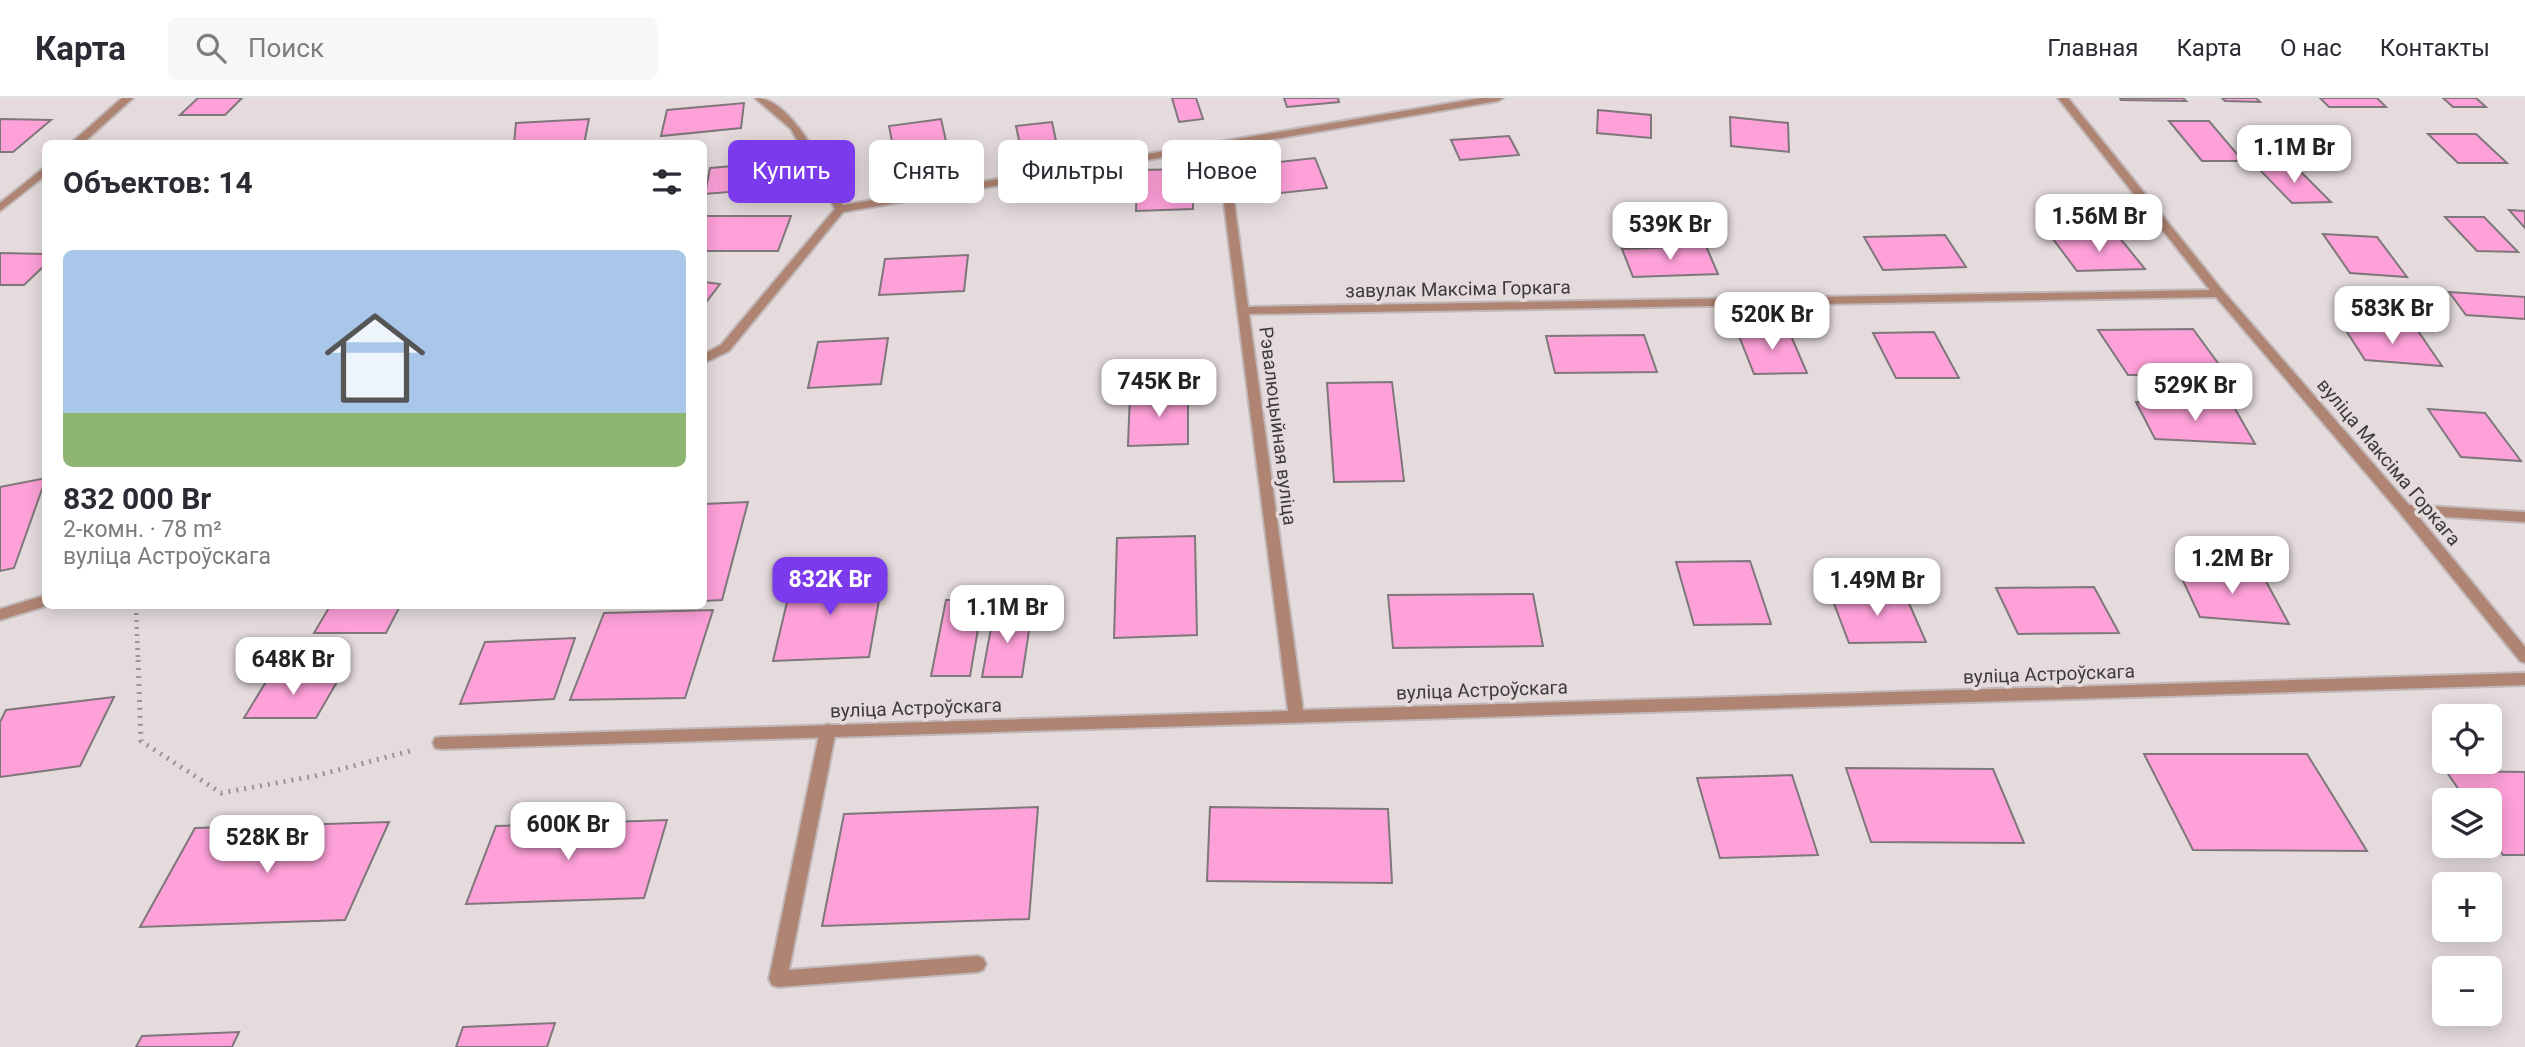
<!DOCTYPE html>
<html lang="ru">
<meta charset="utf-8">
<style>
:root{--surface:#fff;--page:#f7f7f7;--text:#2b2b33;--muted:#7c7c81;--line:#e1e1e2;--accent:#7c3aed}
body{margin:0;font-family:Roboto,sans-serif;background:var(--page);color:var(--text);height:100vh;display:flex;flex-direction:column;font-size:26px;white-space:nowrap}
*{box-sizing:border-box;margin:0}
p{font-size:23px;color:var(--muted)}
.icon{flex:none;width:38px;height:38px;fill:none;stroke:currentColor;stroke-width:2;stroke-linecap:round;stroke-linejoin:round}
.map{position:relative;flex:1;overflow:hidden}
.sheet{position:absolute;left:42px;top:42px;width:665px;height:469px;display:flex;flex-direction:column;background:var(--surface);border-radius:10px;box-shadow:0 4px 18px #0003}
.sheet>*{flex:none}
.top-card{position:absolute;left:728px;top:42px;width:665px;height:63px;display:flex;gap:14px}
.controls{position:absolute;left:2432px;top:606px;display:grid;gap:14px}
.controls a{display:grid;place-items:center;width:70px;height:70px;border-radius:10px;background:var(--surface);box-shadow:0 4px 18px #0003;font-size:35px}
.price{position:absolute;translate:-50% -60px;padding:0 16px;border-radius:14px;background:#fff;color:#222;font-size:23px;line-height:46px;filter:drop-shadow(0 2px 4px #0008)}
.price::after{content:'';position:absolute;left:50%;top:42px;width:21px;height:16px;margin-left:-10px;background:inherit;clip-path:polygon(0 0,100% 0,50% 100%)}
.price.selected{background:var(--accent);color:#fff}
ul{padding:0;list-style:none}
li{display:grid;align-content:center;gap:14px;height:371px;padding:0 21px}
li span{display:grid;place-items:center;height:217px;border-radius:10px;color:#555}
li>.icon{margin-inline-start:auto}
span .icon{width:126px;height:126px;fill:#fffc;stroke-width:1}
li b{font-size:30px}
h2{display:flex;justify-content:space-between;align-items:center;height:84px;padding:0 21px;font-size:30px}
.pill{padding:0 24px;border-radius:10px;background:var(--surface);box-shadow:0 4px 18px #0003;font-size:24px;line-height:63px}
.pill.selected{background:var(--accent);color:#fff}
header{display:flex;align-items:center;gap:42px;box-sizing:border-box;height:98px;padding:0 35px;background:var(--surface);border-bottom:2px solid var(--line)}
header strong{font-size:33px}
nav{display:flex;gap:38px;margin-inline-start:auto;font-size:24px}
.search{width:490px;height:63px;background:var(--page);display:flex;align-items:center;gap:18px;box-sizing:border-box;padding:0 24px;border-radius:10px;color:var(--muted);font-size:26px}
.map>svg:first-child{display:block}
.building{fill:#fea1d9;stroke:#7e777b;stroke-width:2}
.lines{fill:none;stroke-linecap:round;stroke-linejoin:round}
.service-casing{stroke:#c0b8b9;stroke-width:4}
.minor-casing{stroke:#c0b8b9;stroke-width:4}
.path-far1{stroke:#9b9495;stroke-width:4.5;stroke-dasharray:2 5;stroke-linecap:butt}
.path{stroke:#9b9495;stroke-width:5;stroke-dasharray:2 6;stroke-linecap:butt}
.service{fill:#af8473;fill-rule:evenodd}
.minor{fill:#af8473;fill-rule:evenodd}
.labels{text-anchor:middle;dominant-baseline:central;stroke-width:7;stroke-linejoin:round;paint-order:stroke}
.street-label{font-size:19px;fill:#3e3b3b;stroke:#e5dbdc}
</style>
<header>
<strong>Карта</strong>
<div class="search"><svg class="icon" aria-label="search" viewBox="0 0 24 24"><circle cx="10" cy="10" r="6"/><path d="M15 15l6 6"/></svg>Поиск</div>
<nav><a>Главная</a><a>Карта</a><a>О нас</a><a>Контакты</a></nav>
</header>
<div class="map">
<svg width="2525" height="949" viewBox="0 0 2525 949">
<rect width="100%" height="100%" fill="#e5dbdc"/>
<path class="building" d="M198,0H242L225,17H180Z
M1172,0H1196L1203,21L1179,24Z
M1284,0H1338L1339,4L1287,9Z
M2120,0H2183L2186,3L2121,2Z
M2222,0H2256L2260,4L2225,3Z
M2320,0H2377L2386,9H2329Z
M2443,0H2476L2486,9H2453Z
M744,5L741,30L661,38L667,12Z
M1598,12L1651,17V40L1597,35Z
M1730,19L1788,25L1789,54L1731,48Z
M0,21L51,22L13,54H0Z
M589,21L584,46H514L516,25Z
M941,21L948,52L895,59L889,28Z
M2169,23H2209L2243,63H2202Z
M1052,24L1056,43L1020,47L1016,28Z
M2428,36H2476L2507,65H2458Z
M1509,38L1519,57L1460,62L1451,42Z
M1315,60L1327,90L1281,95L1269,65Z
M779,64L776,90L705,96L710,70Z
M2296,69L2331,104L2292,105L2258,70Z
M1193,71V111L1136,113L1137,72Z
M2509,112L2525,113V130Z
M704,118H791L778,153H704Z
M2445,119H2484L2518,154L2477,153Z
M2323,136L2377,139L2407,179L2350,175Z
M1945,137L1966,169L1883,172L1864,139Z
M2119,139L2145,171L2077,173L2053,141Z
M1706,148L1718,176L1633,179L1622,151Z
M0,155L46,156V166L24,187H0Z
M968,157L964,193L879,197L885,161Z
M704,184L720,186L704,207Z
M2449,194L2525,199V221L2466,217Z
M2343,228L2418,233L2442,268L2365,262Z
M2193,231L2226,276L2128,277L2098,232Z
M1737,233H1789L1807,275L1754,276Z
M1934,234L1959,280H1896L1873,235Z
M1644,237L1657,274L1555,275L1546,238Z
M888,240L881,286L808,290L818,244Z
M1392,284L1404,383L1334,384L1327,285Z
M1188,293V346L1128,348L1130,295Z
M2136,304L2234,309L2255,346L2155,341Z
M2428,311L2485,315L2521,363L2461,359Z
M46,380L14,470L0,473V389Z
M748,404L722,502L704,503V406Z
M1195,438L1197,537L1114,540L1117,440Z
M1750,463L1771,526L1694,527L1676,464Z
M2177,470L2262,476L2289,526L2200,519Z
M884,474L869,559L773,563L793,479Z
M2094,489L2119,535L2018,536L1996,490Z
M1904,494L1926,544L1849,545L1830,495Z
M1533,496L1543,548L1393,550L1388,497Z
M946,502H983L970,578H931Z
M330,508H400L386,535H314Z
M713,512L685,600L570,602L604,515Z
M1032,513L1022,579H982L994,514Z
M575,540L554,601L460,606L485,544Z
M270,577H341L316,620H244Z
M114,599L80,668L0,679V624L6,612Z
M2144,656H2307L2367,753L2193,752Z
M1846,670L1993,671L2024,745L1871,744Z
M2446,673L2525,674V757H2503L2490,738V702H2466Z
M1792,677L1818,757L1720,760L1697,680Z
M1038,709L1029,821L822,828L844,716Z
M1210,709L1388,711L1392,785L1207,783Z
M667,722L644,800L466,806L496,728Z
M389,724L345,822L140,829L195,730Z
M555,925L547,949H456L463,929Z
M239,934L232,949H136L142,938Z"/>
<g class="lines">
<g class="service-casing">
<path id="service" d="M828,626L833,628L836,632L789,872L977,858L983,860L986,866L983,872L977,874L778,889L772,887L769,881L820,632L823,628Z"/>
</g>
<g class="minor-casing">
<path id="minor" d="M122,0H133L82,46H70Z
M755,0C794,0 827,77 843,107L1481,0H1503L1498,3L1227,49L1248,209L2210,192L2058,0H2068L2223,193L2409,407L2525,414V424L2417,417L2525,549V565L2520,563L2400,415L2216,199L1249,216L1303,612L2525,575V587L441,651L435,650L433,645L435,640L441,639L1288,613L1217,50L843,114L729,253L704,265V256L721,247L835,111L791,31Z
M46,68V77L0,113V105Z
M46,497V508L0,522V511Z"/>
</g>
<path class="path-far1" d="M136,508L138,564"/>
<path class="path" d="M138,562L141,643L221,695L315,678L410,653"/>
<use href="#service" class="service"/>
<use href="#minor" class="minor"/>
</g>
<g class="labels">
<g class="street-label">
<text transform="translate(1458 191) rotate(-1)">завулак Максіма Горкага</text>
<text transform="translate(1278 328) rotate(83)">Рэвалюцыйная вуліца</text>
<text transform="translate(2389 364) rotate(50)">вуліца Максіма Горкага</text>
<text transform="translate(2049 576) rotate(-2)">вуліца Астроўскага</text>
<text transform="translate(1482 592) rotate(-2)">вуліца Астроўскага</text>
<text transform="translate(916 610) rotate(-2)">вуліца Астроўскага</text>
</g>
</g>
</svg>
<div class="controls">
<a><svg class="icon" aria-label="locate" viewBox="0 0 24 24"><circle cx="12" cy="12" r="6"/><path d="M12 2v4M12 18v4M2 12h4M18 12h4"/></svg></a>
<a><svg class="icon" aria-label="layers" viewBox="0 0 24 24"><path d="M12 4l9 5-9 5-9-5zM3 14l9 5 9-5"/></svg></a>
<a>+</a>
<a>−</a>
</div>
<b class="price" style="left:2294px;top:87px">1.1M Br</b>
<b class="price" style="left:2099px;top:156px">1.56M Br</b>
<b class="price" style="left:1670px;top:164px">539K Br</b>
<b class="price" style="left:2392px;top:248px">583K Br</b>
<b class="price" style="left:1772px;top:254px">520K Br</b>
<b class="price" style="left:1159px;top:321px">745K Br</b>
<b class="price" style="left:2195px;top:325px">529K Br</b>
<b class="price" style="left:2232px;top:498px">1.2M Br</b>
<b class="price selected" style="left:830px;top:519px">832K Br</b>
<b class="price" style="left:1877px;top:520px">1.49M Br</b>
<b class="price" style="left:1007px;top:547px">1.1M Br</b>
<b class="price" style="left:293px;top:599px">648K Br</b>
<b class="price" style="left:568px;top:764px">600K Br</b>
<b class="price" style="left:267px;top:777px">528K Br</b>
<div class="top-card">
<a class="pill selected">Купить</a>
<a class="pill">Снять</a>
<a class="pill">Фильтры</a>
<a class="pill">Новое</a>
</div>
<section class="sheet">
<h2>Объектов: 14<svg class="icon" aria-label="filters" viewBox="0 0 24 24"><path d="M4 7h16M4 17h16"/><circle cx="9" cy="7" r="2"/><circle cx="15" cy="17" r="2"/></svg></h2>
<ul>
<li><span style="background:linear-gradient(#a9c7e8 75%,#8fb573 0)"><svg class="icon" aria-label="home" viewBox="0 0 24 24"><path d="M3 11l9-7 9 7M6 9v11h12V9"/></svg></span><div><b>832 000 Br</b><p>2-комн. · 78 m²</p><p>вуліца Астроўскага</p></div></li>
</ul>
</section>
</div>
